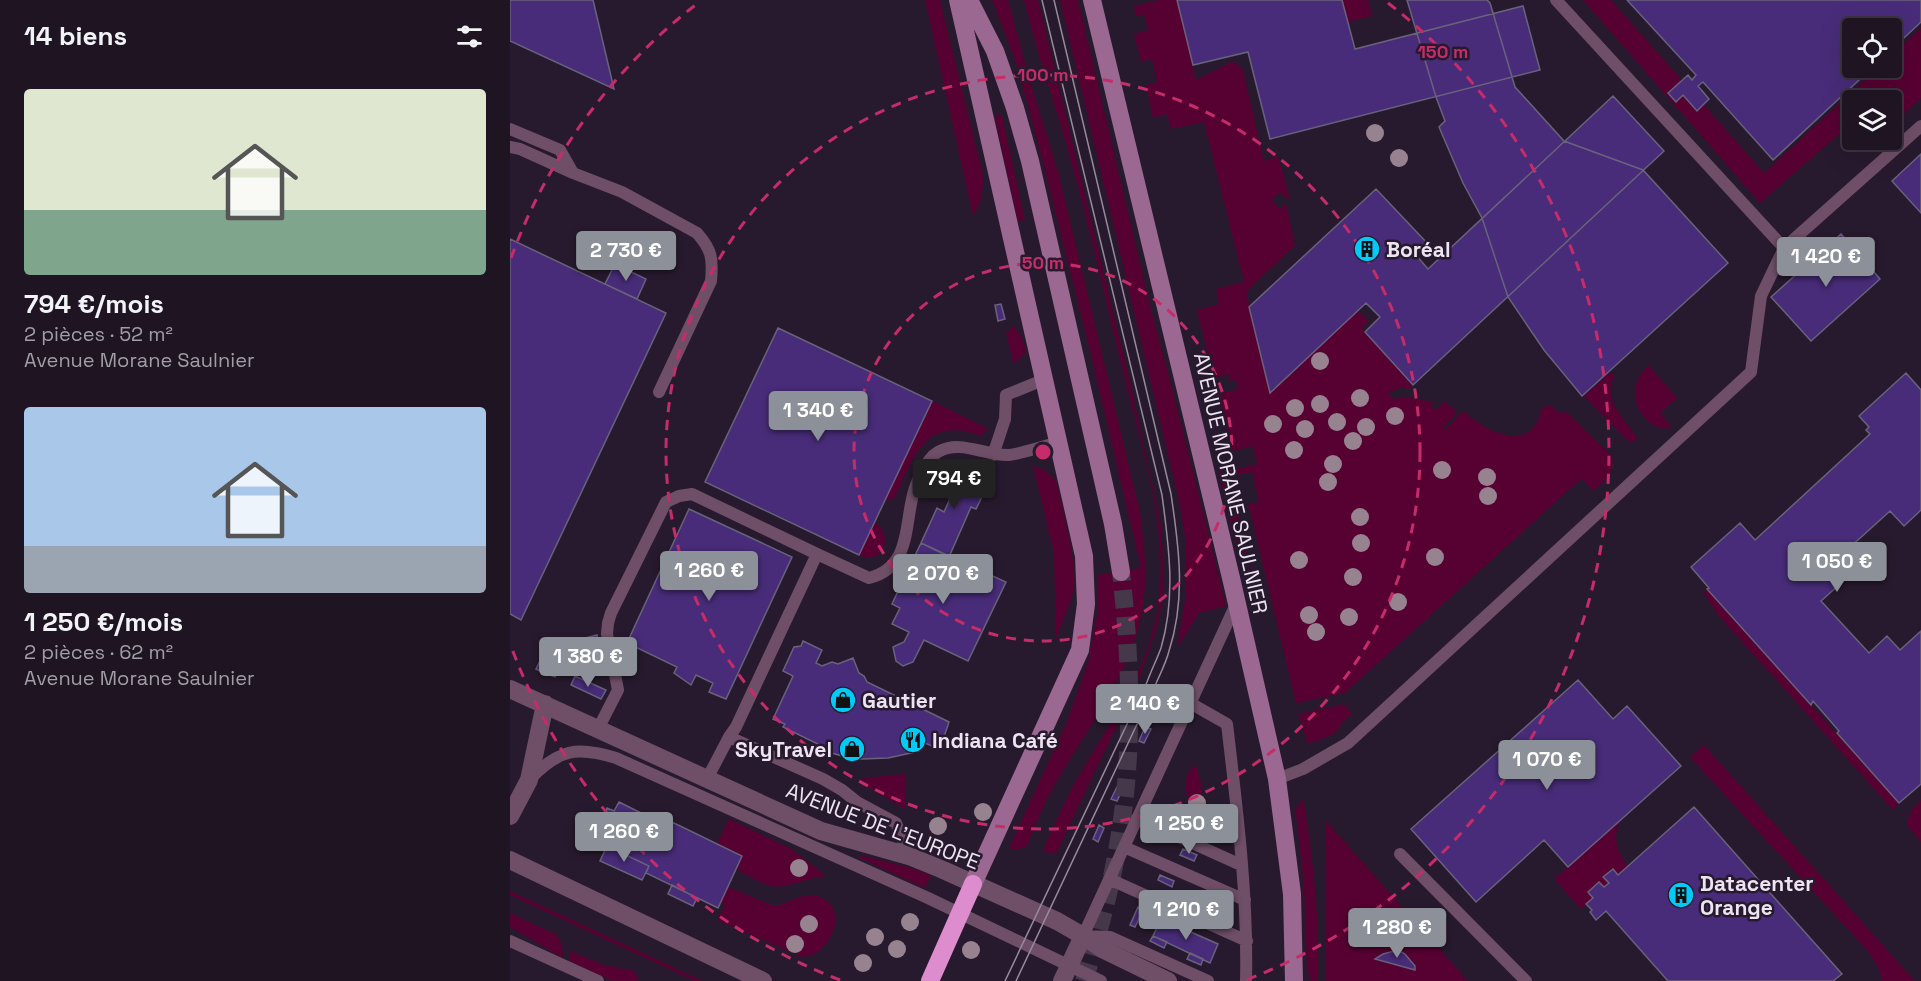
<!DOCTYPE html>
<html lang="fr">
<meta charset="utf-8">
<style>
:root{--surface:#1e1422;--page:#2b212f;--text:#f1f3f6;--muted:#a19ea5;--line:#3c3340;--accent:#8c9099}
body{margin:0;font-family:"Space Grotesk",sans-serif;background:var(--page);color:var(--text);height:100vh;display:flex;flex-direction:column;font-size:22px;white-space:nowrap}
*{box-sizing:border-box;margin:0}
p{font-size:20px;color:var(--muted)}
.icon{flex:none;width:33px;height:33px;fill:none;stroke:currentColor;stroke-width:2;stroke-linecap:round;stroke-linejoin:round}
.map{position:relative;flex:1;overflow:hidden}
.panel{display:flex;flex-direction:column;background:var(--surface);width:510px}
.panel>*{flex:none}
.controls{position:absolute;left:1332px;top:18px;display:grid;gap:12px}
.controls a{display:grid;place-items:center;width:60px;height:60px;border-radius:6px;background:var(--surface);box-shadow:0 6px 24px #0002,0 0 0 2px var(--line);font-size:30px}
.price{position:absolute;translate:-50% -51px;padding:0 14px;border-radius:6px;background:var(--accent);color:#fff;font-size:20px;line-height:39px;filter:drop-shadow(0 2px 3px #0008)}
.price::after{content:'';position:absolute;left:50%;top:36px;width:18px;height:14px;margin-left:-9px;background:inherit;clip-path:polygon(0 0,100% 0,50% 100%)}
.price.current{background:#222;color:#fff}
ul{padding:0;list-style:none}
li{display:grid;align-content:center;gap:12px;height:318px;padding:0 24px}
li span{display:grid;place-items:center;height:186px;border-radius:6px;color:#555}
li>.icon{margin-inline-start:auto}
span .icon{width:108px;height:108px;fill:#fffc;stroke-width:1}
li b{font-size:26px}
h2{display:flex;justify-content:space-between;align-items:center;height:72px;padding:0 24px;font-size:26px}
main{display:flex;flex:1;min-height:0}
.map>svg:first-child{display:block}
.green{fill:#570032}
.building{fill:#482c79;stroke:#68627b;stroke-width:1.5}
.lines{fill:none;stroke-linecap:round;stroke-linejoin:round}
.secondary-tunnel{stroke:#46384b;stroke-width:18;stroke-dasharray:18 9;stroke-linecap:butt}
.lane{stroke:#6f4f68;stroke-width:12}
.street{stroke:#6f4f68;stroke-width:18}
.secondary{stroke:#9b6891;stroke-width:18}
.highway{stroke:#dd8dcd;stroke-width:18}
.tram{stroke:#968b9b;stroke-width:1.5}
.tree{fill:#978290}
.ring{fill:none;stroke:#c62c6a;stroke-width:3;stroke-dasharray:10 8}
.labels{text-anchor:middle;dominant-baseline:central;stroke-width:5;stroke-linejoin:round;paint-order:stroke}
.poi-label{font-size:21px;font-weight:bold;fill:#ede4f1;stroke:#281a2e;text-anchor:start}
.street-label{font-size:21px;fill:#ede4f1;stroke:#281a2e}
.centre{fill:#c62c6a;stroke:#281a2e;stroke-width:3}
.ring-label{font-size:18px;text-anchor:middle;font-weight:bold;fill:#c62c6a;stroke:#281a2e;stroke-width:5;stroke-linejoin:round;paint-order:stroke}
</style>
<main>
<section class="panel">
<h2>14 biens<svg class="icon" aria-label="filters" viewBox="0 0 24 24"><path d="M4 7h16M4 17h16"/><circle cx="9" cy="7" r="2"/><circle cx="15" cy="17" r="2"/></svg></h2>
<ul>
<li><span style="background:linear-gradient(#dfe7d0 65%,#7fa58c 0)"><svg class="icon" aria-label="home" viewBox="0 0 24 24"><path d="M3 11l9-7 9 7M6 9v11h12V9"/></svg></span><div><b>794 €/mois</b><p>2 pièces · 52 m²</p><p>Avenue Morane Saulnier</p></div></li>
<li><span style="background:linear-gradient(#a9c7e8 75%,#9aa5b1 0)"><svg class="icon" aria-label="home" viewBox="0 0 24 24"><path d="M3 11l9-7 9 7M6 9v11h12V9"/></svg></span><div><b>1 250 €/mois</b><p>2 pièces · 62 m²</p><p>Avenue Morane Saulnier</p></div></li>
</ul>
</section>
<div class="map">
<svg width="1411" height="981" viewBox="0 0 1411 981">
<rect width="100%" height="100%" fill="#281a2e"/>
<path class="green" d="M415,0H430L473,175C474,190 471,203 463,216Z
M482,0H498L519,78L549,175L630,512C634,540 637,569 634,598C627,666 581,723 548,779C535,801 526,823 517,846L506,850L499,848L556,724L578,663L587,616V575L631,568L580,351L532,159L508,68Z
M514,0H528L621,387L651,525L654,577L652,600L646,630L628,681L546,854L533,851C546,820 560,790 577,762C604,718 632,676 644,625C664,547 634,456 615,380C597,307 581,233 561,161C546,107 527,54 514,0Z
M550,0H568L639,302L665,400L716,606L689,613L670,644L668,643L676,594V542L669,501Z
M649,0H667L686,80L723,61L733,70L754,161L768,156L780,198L778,199L769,192L762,200L770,209L776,203L785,245L737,291L739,307L760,392L848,311L859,321L852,329L903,385L898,389L892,387L878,393L884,399C903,395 909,402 925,401L921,405L926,410L934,401L947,412L933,428L935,430L953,411C959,416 965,421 972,425C996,440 1027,443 1031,408L1041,405L1050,414L1055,411L1101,455C1107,472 1095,481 1083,491L1072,478L835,693L786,703L740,511L737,505L749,502L742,472L727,475L726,469L747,464L743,446L723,451L709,394L728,389L726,380L720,381L718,374L704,378L687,310L709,304L706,289L734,282L694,122L661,129L657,114L643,118L636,85L647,82L642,59L631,62L624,34L638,30L634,14L626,16L624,6Z
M832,0H858L862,16L838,22Z
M1073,0H1101L1254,173L1368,68H1382V55L1411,28V98L1383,124L1382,100H1342V123L1250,203Z
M488,113L492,116L515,220L508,221L485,118Z
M504,325L513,340L516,352L504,364L496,334Z
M1138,365L1167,398L1150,413L1162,427C1143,435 1122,408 1125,390C1126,380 1132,372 1138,365Z
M1101,372L1104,375L1100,389L1103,404L1127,438L1126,442L1118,441L1074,396Z
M422,401L477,428L472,436C415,415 405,454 385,497L379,501L375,499Z
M523,466C533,468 539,473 546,481C552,508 567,561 564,587C561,605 552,622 546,640L544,553Z
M707,466L717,469L742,570L724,538Z
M365,523C385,536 373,566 349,555Z
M1197,589L1389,803L1383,810L1208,615L1194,593Z
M834,704L842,713L830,725L827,732L817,737L798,744L788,714Z
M1194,745L1405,981H1372L1369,969L1357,950L1180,757Z
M685,765C692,777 693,794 691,808L686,812C674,802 671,773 685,765Z
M395,774V809L355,785L354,778Z
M793,798C803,858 810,920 808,981H801L797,969L794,886L786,814V809Z
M1411,800V842L1396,824L1402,809Z
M219,819L280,848L314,874L313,877C297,877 276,890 261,886C249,883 237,875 226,869L232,856L207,844Z
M816,821L958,981H815Z
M1110,821C1102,837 1107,852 1118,866L1108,875L1103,869L1094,877L1099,883L1094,887L1089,882L1078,892L1084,897L1071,909L1044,879Z
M350,855L401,868L421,875L415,888L350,858Z
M218,887L264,906C276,904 289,895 301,895C305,894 310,897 314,899C334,911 325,938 309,951C304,955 298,956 292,957L207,920L215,905L210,903Z
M0,891L193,981H185L0,895Z
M0,913L47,935L52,945L53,958L0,927Z
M60,951L94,965L125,971L128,981H103L60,961Z"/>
<path class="building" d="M0,0H83L104,89L0,41Z
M667,0H832L845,49L1013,6L1030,70L760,139L738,52L683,65Z
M897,0H977L980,3L1005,87L1054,141L1133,170L1218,263L1072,396L1034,350L998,297L972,218L953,183L929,127L935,121L926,97Z
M1117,0H1411V22L1382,49V28H1342V68H1362L1263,160L1193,82L1188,86L1199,99L1187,111L1173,95L1166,102L1158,93L1178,75L1182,80L1186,75Z
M1103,96L1154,151L903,385L855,332L870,317L856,303L760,393L739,307L866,189L918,244L906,255L918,269Z
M1411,154V213L1382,181Z
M1331,234L1370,279L1301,341L1261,297Z
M0,239L156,313L11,620L0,614Z
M105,264L136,279L127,299L95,284Z
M491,304L495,319L488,321L485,305Z
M268,328L422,401L349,555L195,482Z
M1396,373L1411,390V510L1394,526L1380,511L1317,568L1331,583L1311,601L1359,653L1377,636L1390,650L1411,631V784L1389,803L1327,733L1329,731L1303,701L1301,705L1197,589L1199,588L1181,567L1230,523L1245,540L1360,434L1356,430L1359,427L1349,416Z
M462,461L471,499L466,509L461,507L439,557L411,543L427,508L434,512L444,490L438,468Z
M179,509L282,557L216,699L199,692L203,683L186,675L181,685L164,673L167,667L117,643Z
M411,543L496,582L458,661L414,640L403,662L393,666L386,661L383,647L394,642L399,632L382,624L390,608L382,604Z
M87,635L95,673L83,676L75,638Z
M293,641L312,650L306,663L312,666L322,662L328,664L343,658L349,673L354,676L357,682L439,722L435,734L431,740L422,746L410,741L405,752L401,753L378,758L352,759L336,757L314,751L316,748L273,727L275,724L263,719L283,676L273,671L284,647L291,646Z
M30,661L49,669L45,677L26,669Z
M65,676L96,690L91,699L61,685Z
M1068,680L1103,719L1117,706L1171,766L1058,867L1034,840L966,902L901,829Z
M635,727L641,729L634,743L629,741Z
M608,785L613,788L607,801L601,799Z
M109,802L159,827L162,822L232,856L208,908L136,873L139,866L88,842L97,825L90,822L97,808L104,811Z
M1184,807L1332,974L1323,981H1158L1096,911L1086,920L1080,912L1082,910L1076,904L1083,898L1078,892L1089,882L1094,887L1099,883L1093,877L1103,869L1108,875Z
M680,819L693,825L691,830L677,824Z
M589,825L594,828L588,842L583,839Z
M97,846L139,866L132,880L90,861Z
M673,849L687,855L684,861L670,855Z
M650,875L664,881L662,887L648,880Z
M162,885L187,898L183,906L158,894Z
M691,894L705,900L702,906L689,900Z
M628,907L633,910L625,927L620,925Z
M651,919L708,944L700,963L643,936Z
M643,936L657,942L654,948L640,941Z
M888,950L895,954L905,966V970L865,959L873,954Z
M680,953L693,959L691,965L677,959Z"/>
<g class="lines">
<path class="secondary-tunnel" d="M574,981C591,926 606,869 613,812C623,733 620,651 611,572"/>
<path class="lane" d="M1046,0L1274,248
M0,129L50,150L63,173
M0,147L10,149L63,173L112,192L187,233C202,250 203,259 201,281L149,392
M483,455L495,419L496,395L533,380
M307,554L359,578C402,567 394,524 404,491C406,483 410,476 413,470C417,463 421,456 428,452C451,439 474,456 499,455C515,453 532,446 548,443
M680,703L717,724C727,809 738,895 736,981
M88,729L108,690L97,634L98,623L101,613L156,502L169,496L182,494L307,554L226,727L219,737L197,779
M219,737L313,779L332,790L347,802L386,823L399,856
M20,779C49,749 67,746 106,758L418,898L591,981
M767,779L793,769L838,743L1241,372L1251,296L1274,248L1411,126
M627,818L731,865
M614,847L735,900
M890,854L1016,981
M599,879L737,941
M0,941L88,981
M698,981L600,937L573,936L727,602"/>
<path class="street" d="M0,689L311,831L399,856L431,869L547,921L573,936L594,950L658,981
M0,816L19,780L35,704
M0,860L253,981
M552,981L573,936"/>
<path class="secondary" d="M448,0L574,556L576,604L570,650L463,884
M459,0L485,51L505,108L520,161L603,524L611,572
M582,0L722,582L767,779L782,894L784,981"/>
<path class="highway" d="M420,981L463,884"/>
<path class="tram" d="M495,981L637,682C641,671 647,659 651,648C666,597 659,547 652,495L532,0
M506,981L645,686C650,674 656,663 659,651C676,599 669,547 661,494L544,0"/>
</g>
<g class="tree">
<circle cx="865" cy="133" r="9"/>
<circle cx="889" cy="158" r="9"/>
<circle cx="810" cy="361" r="9"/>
<circle cx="850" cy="398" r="9"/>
<circle cx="810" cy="404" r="9"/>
<circle cx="785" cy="408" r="9"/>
<circle cx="885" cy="416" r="9"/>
<circle cx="827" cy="422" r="9"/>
<circle cx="763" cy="424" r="9"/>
<circle cx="856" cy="427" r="9"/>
<circle cx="795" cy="429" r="9"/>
<circle cx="843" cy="441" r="9"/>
<circle cx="784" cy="450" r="9"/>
<circle cx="823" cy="464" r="9"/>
<circle cx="932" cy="470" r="9"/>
<circle cx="977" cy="477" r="9"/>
<circle cx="818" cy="482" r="9"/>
<circle cx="978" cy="496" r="9"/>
<circle cx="850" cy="517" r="9"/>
<circle cx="851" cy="543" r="9"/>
<circle cx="925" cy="557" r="9"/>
<circle cx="789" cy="560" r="9"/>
<circle cx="843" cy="577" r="9"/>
<circle cx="888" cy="602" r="9"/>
<circle cx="799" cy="615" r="9"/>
<circle cx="839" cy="617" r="9"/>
<circle cx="806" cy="632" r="9"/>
<circle cx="687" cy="803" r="9"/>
<circle cx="473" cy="812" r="9"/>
<circle cx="428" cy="826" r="9"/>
<circle cx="289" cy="868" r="9"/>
<circle cx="400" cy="922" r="9"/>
<circle cx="299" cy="924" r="9"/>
<circle cx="365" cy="937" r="9"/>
<circle cx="285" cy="944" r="9"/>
<circle cx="387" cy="949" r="9"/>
<circle cx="461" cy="950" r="9"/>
<circle cx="353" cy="963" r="9"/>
</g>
<g class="ring">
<circle cx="533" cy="452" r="189"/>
<circle cx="533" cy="452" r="377"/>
<path d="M330 980A566 566 0 0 1 1 646M1 258A566 566 0 0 1 188 3M878 3A566 566 0 0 1 736 980"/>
</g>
<defs>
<g id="building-disc" transform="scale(1.35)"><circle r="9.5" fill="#00cbf8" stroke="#281a2e"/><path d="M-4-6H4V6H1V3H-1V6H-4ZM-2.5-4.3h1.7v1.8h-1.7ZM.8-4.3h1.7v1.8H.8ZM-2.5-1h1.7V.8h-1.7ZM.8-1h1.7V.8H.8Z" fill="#111"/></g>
<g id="shop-disc" transform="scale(1.35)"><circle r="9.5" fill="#00cbf8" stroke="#281a2e"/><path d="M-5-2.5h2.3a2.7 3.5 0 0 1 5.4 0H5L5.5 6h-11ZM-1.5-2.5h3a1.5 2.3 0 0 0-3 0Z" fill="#111"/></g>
<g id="restaurant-disc" transform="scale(1.35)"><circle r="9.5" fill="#00cbf8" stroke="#281a2e"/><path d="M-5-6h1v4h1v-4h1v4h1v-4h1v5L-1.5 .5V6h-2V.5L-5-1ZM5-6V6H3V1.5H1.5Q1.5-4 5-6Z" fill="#111"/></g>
</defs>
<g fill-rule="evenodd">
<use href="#building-disc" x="857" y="249"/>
<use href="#shop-disc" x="333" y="700"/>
<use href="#restaurant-disc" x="403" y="740"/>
<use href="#shop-disc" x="342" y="749"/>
<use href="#building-disc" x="1171" y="895"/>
</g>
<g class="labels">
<g class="poi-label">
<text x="876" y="249">Boréal</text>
<text x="352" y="700">Gautier</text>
<text x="422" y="740">Indiana Café</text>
<text x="322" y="749" text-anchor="end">SkyTravel</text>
<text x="1190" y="883">Datacenter<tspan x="1190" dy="24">Orange</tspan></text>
</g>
<g class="street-label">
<text transform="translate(721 483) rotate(77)">AVENUE MORANE SAULNIER</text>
<text transform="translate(373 826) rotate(21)">AVENUE DE L'EUROPE</text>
</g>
</g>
<circle cx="533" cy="452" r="9" class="centre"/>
<g class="ring-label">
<text x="933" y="58">150 m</text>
<text x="533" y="81">100 m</text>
<text x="533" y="269">50 m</text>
</g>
</svg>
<div class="controls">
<a><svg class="icon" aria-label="locate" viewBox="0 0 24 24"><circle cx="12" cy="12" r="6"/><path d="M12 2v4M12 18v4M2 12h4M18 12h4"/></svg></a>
<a><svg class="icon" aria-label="layers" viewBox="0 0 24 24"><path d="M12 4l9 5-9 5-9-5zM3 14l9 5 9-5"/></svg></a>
</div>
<b class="price" style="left:116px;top:282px">2 730 €</b>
<b class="price" style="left:1316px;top:288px">1 420 €</b>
<b class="price" style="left:308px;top:442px">1 340 €</b>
<b class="price current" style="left:444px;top:510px">794 €</b>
<b class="price" style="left:1327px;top:593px">1 050 €</b>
<b class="price" style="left:199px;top:602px">1 260 €</b>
<b class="price" style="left:433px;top:605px">2 070 €</b>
<b class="price" style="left:78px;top:688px">1 380 €</b>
<b class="price" style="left:635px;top:735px">2 140 €</b>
<b class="price" style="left:1037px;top:791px">1 070 €</b>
<b class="price" style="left:679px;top:855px">1 250 €</b>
<b class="price" style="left:114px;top:863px">1 260 €</b>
<b class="price" style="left:676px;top:941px">1 210 €</b>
<b class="price" style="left:887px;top:959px">1 280 €</b>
</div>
</main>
